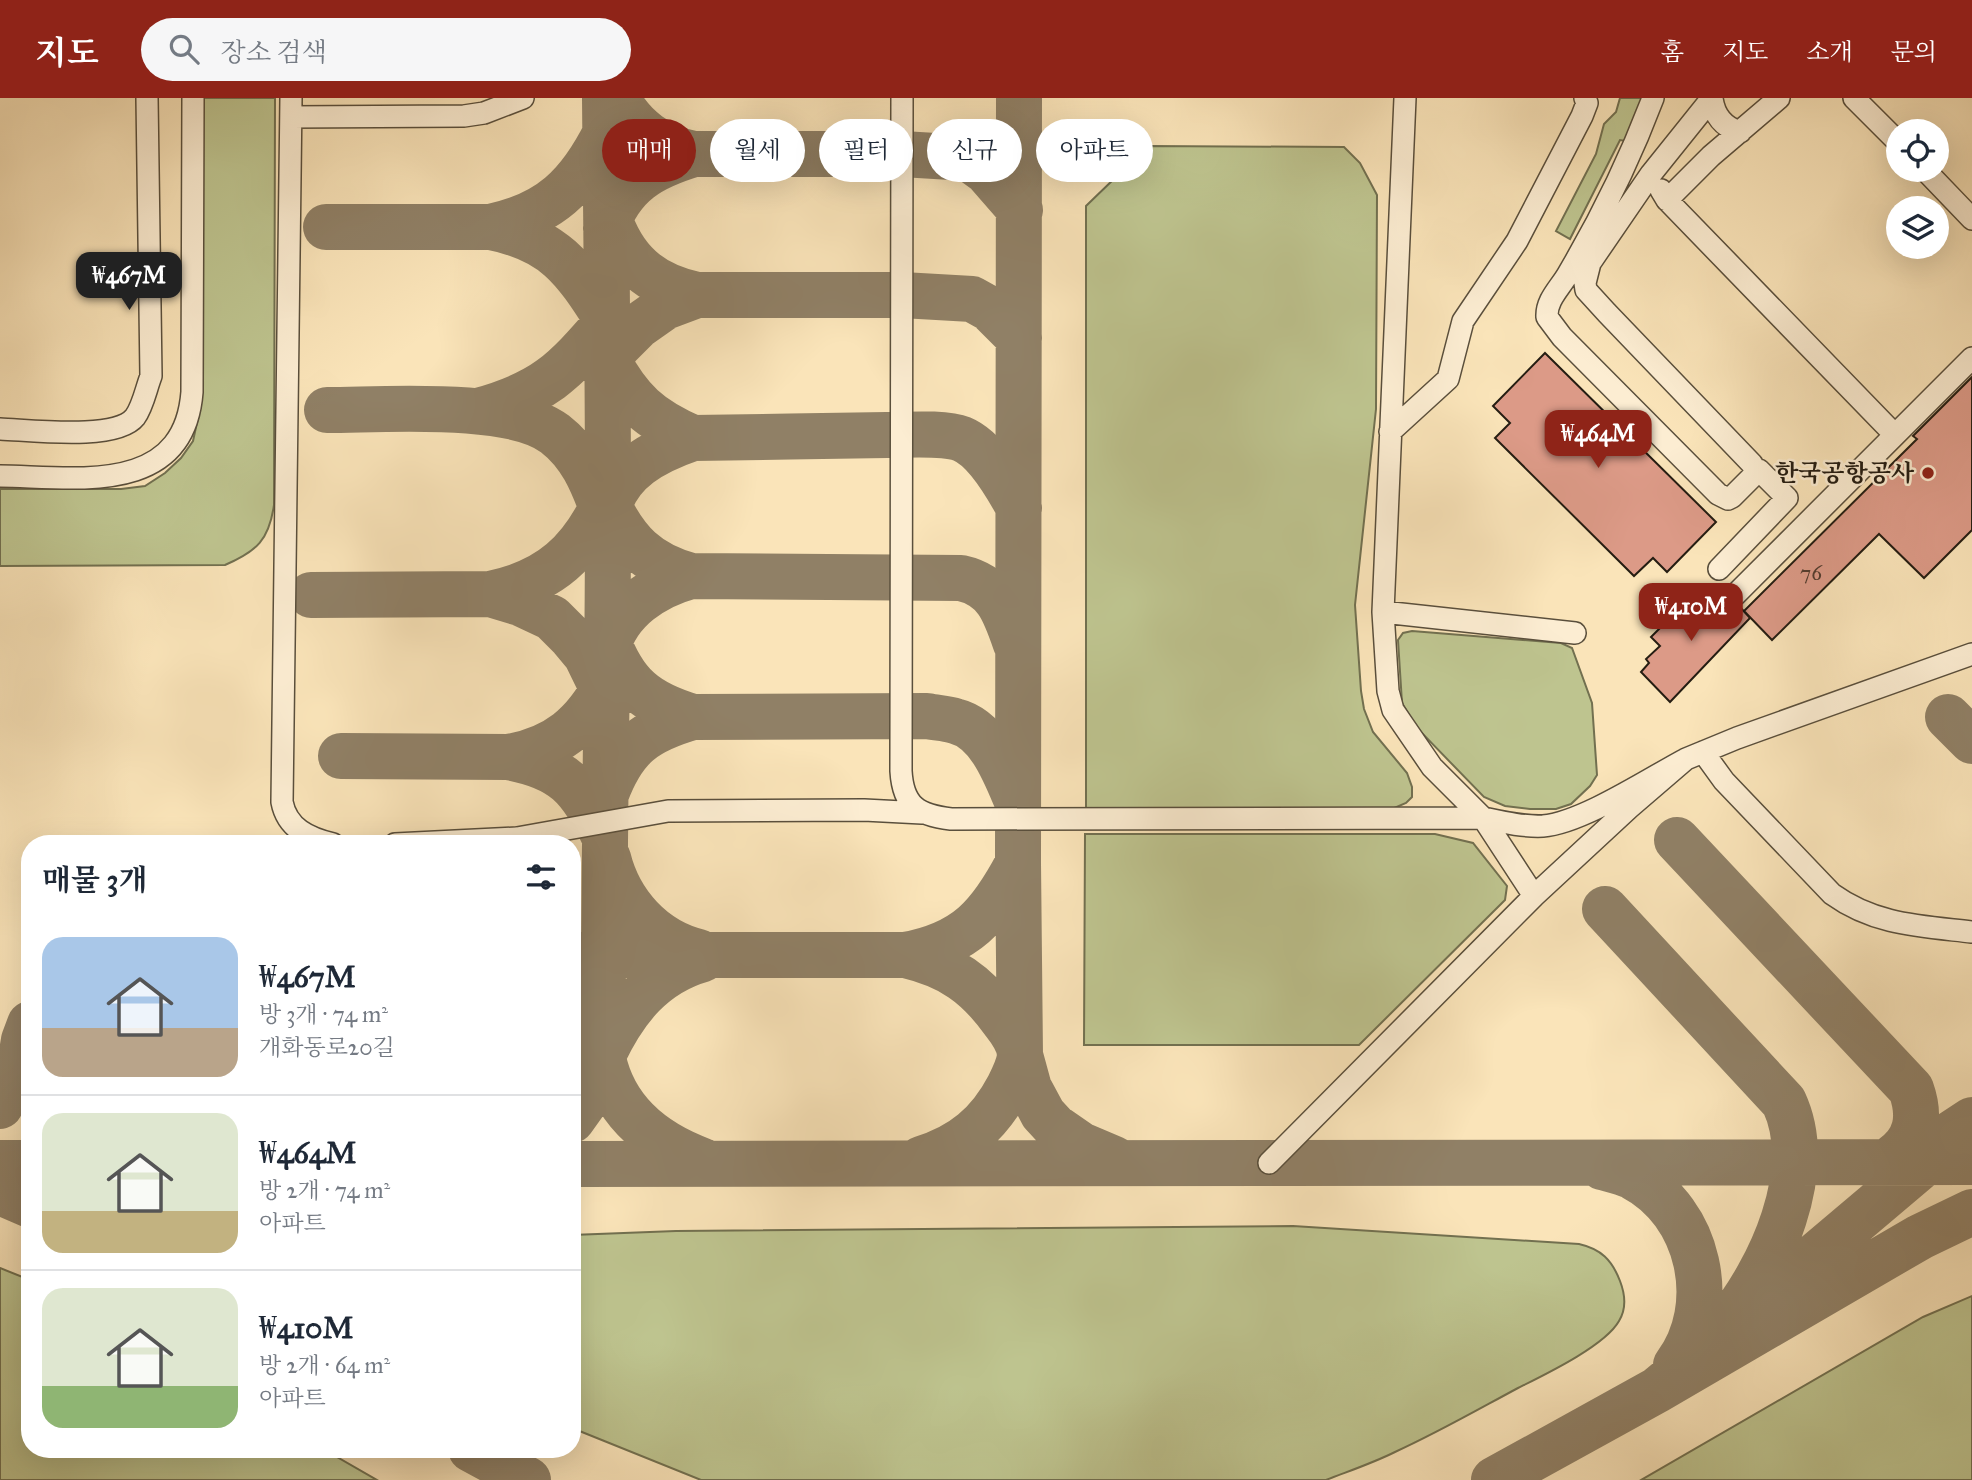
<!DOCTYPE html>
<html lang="ko">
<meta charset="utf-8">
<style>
:root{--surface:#fff;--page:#f6f6f7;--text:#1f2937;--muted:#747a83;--line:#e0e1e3;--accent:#8f2418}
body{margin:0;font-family:"IM FELL Great Primer","Noto Serif KR",serif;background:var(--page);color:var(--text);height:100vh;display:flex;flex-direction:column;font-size:26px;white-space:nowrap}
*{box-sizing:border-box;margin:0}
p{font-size:23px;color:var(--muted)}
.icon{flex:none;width:38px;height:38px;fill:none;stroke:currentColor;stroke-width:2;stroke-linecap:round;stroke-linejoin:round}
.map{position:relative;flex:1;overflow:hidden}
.panel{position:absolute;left:21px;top:737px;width:560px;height:623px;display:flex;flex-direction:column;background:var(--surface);border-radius:28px;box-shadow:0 7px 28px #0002}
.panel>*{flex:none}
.banner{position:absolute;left:602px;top:21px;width:665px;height:63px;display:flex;gap:14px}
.tools{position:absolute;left:1886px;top:21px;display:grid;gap:14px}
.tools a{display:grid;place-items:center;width:63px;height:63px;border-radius:50%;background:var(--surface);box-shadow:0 7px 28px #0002;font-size:35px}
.price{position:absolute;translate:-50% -60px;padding:0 16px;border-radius:14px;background:var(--accent);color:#fff;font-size:23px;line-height:46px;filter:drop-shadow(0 2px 4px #0008)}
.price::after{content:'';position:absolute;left:50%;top:42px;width:21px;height:16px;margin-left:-10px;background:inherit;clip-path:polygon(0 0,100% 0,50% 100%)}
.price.active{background:#222;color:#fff}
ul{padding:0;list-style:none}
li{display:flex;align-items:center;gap:21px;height:175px;padding:0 21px}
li+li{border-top:2px solid var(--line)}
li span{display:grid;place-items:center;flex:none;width:196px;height:140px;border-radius:21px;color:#555}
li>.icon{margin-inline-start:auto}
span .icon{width:84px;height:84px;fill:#fffc;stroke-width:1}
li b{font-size:30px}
h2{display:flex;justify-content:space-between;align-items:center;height:84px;padding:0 21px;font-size:30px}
.tag{padding:0 24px;border-radius:32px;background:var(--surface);box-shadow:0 7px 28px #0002;font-size:24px;line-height:63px}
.tag.active{background:var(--accent);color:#fff}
header{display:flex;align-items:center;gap:42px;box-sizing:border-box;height:98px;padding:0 35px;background:var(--accent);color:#fff}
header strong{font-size:33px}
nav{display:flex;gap:38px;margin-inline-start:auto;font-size:24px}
.search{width:490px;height:63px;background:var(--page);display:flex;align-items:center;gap:18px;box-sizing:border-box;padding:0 24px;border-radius:38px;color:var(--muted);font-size:26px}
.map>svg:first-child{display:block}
.green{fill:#bec48f;stroke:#727050;stroke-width:2}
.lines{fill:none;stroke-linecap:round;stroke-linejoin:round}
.taxiway{stroke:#908066;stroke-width:46}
.building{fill:#dc9a87;stroke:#251d12;stroke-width:2}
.minor-casing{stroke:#5a4f3c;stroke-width:24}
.minor{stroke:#fcedd2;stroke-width:21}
.poi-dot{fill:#8f2418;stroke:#fcedd2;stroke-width:2.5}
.labels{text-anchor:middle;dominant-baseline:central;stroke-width:5;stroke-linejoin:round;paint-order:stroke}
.number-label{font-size:21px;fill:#533c2f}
.poi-label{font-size:24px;font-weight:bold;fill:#251d12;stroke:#fcedd2;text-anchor:end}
</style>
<header>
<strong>지도</strong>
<div class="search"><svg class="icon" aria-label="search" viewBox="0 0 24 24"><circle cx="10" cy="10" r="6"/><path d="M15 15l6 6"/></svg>장소 검색</div>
<nav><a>홈</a><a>지도</a><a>소개</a><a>문의</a></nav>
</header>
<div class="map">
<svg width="1972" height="1382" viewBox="0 0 1972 1382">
<rect width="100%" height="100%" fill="#fae4b9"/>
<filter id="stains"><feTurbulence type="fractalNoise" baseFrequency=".00286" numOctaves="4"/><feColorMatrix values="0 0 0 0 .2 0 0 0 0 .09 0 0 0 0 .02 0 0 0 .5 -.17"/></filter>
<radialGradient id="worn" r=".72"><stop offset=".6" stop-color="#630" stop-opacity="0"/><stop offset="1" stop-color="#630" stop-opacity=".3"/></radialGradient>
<path class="green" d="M201,0H275L274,407C269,442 257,453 225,467L0,468V391H121L145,388L165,375L181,360L193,343L200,311Z
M1620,0H1644L1626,43L1620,42L1570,141L1556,133L1596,56L1604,26L1616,14Z
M1148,48L1344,49L1360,65L1377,97L1376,311L1355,507L1361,593L1364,611L1373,634L1407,675L1412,689V699L1406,705L1392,711H1086V108Z
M1412,533L1561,545L1572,550L1592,605L1597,677L1590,688L1571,706L1556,711H1530L1505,708L1484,699L1417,630L1402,605L1398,542L1403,535Z
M1085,736H1435L1473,745L1507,788L1505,802L1359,947H1084Z
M1293,1128L1579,1146C1601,1151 1612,1162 1620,1183C1625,1196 1627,1210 1619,1223C1605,1248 1544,1277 1518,1290C1477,1312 1437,1335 1395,1354C1373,1365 1349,1373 1326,1382H701L572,1330V1137L676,1133Z
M0,1170L30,1182V1351H323L377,1382H0Z
M1972,1198V1382H1641L1923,1219Z"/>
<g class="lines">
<path class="taxiway" d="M605,0C607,212 610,424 606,636C605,709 605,782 604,854C604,889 596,926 603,960C614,1014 654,1045 703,1063
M617,0C634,31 659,49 694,56
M1019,0L1018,765L1020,957L1029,990L1043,1016L1055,1029L1081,1047L1114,1061
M608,117C623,163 650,187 697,197
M326,129H490C554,141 574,170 607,222
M490,129C549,117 579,88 606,34
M606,130C622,85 651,69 694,56H902L968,60L986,73L1020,112
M607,261C630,303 649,321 693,340
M607,272L616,250L638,228L665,209L697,197H902L972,201L990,211L1019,240
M327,312C384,312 511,302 555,336C581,356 592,383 603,413
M478,313C544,295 563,275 607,224
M607,404C626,444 647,466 691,478
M607,415C617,372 655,353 693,340C758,339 822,338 887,337C906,337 944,334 962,341C986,351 1007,388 1019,410
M490,496C550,484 582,454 607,399
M311,497L490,496L520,505L552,520L571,539L586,557L605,596
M607,540C624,587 646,605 693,619
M607,552C617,512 654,488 691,478L961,480C997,488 1005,514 1016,546
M1948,619L1972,643
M341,658L508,659C563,669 581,689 604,738
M508,659C556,651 585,627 607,584
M606,696C624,648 645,633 693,619L927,618C936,620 946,620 955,623C988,631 1004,672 1016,701
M1677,742L1911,991C1921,1019 1917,1043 1892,1060
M608,760C619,805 653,843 699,854
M1605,811L1784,1004C1816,1073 1771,1171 1726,1226C1706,1251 1681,1272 1657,1292
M572,857H905C966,846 990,818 1018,765
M905,857C951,868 977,886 1004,924C1011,933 1020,946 1020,958C1019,968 1013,980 1009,988C989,1026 962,1049 921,1061
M603,957C625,911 653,875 703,861
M0,1008L19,973L24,942L30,926
M572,1022L592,994L603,960
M1904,1057L1934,1047L1972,1022
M0,1065H30
M572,1066L1972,1064
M1602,1069C1613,1072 1624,1074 1633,1079C1700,1114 1720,1208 1676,1267
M0,1094L30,1107
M1751,1212L1926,1064
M471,1351L528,1382
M1494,1382L1657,1292L1920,1139L1972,1114"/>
</g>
<path class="building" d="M1545,255L1716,424L1667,474L1653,460L1634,478L1495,340L1510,325L1493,308Z
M1972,279V432L1924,480L1879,436L1772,542L1744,513L1917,341L1913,338Z
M1723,491L1722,500L1725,506L1732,510L1740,509L1750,520L1670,604L1641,574L1649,565L1646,561L1660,548L1651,539L1690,500L1698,509L1713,495L1716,498Z"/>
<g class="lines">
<g class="minor-casing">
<path id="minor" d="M291,0L282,704C287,730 308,740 333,746
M902,0L901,673C903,708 918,717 951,721L1483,720C1502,724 1523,729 1543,728C1582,725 1650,680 1686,661
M1405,0L1383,514L1388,593L1393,612L1432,669L1483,720L1534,798
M1653,0C1630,61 1601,120 1568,176C1560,190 1546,202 1547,219L1562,239L1718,396L1728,401L1732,399L1759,372L1787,400L1719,471
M1712,0L1651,76L1590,165L1585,185L1586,192L1607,215L1752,366
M1712,0C1714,17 1723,29 1740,34
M1854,0L1899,45
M291,19L464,18L484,15L523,0
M1925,72L1972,121
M1661,92L1667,102L1711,58L1779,0
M1667,102L1895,337
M0,331C30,332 116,343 135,319C143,308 146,291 151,278L147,0
M1390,334L1448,281L1463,223L1517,143L1582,18L1587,5L1585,0
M0,378C75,379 184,399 192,294L193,0
M1735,497L1972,260
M1383,514L1575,535
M1703,654L1724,683L1832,796C1875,827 1920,828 1972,834
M395,746L517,740L668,713L864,712L922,715
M1269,1065L1534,798L1629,710L1686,661L1737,640L1972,556"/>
</g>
<use href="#minor" class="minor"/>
</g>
<circle class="poi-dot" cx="1928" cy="375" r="7"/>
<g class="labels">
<g class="number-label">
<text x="1811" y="475">76</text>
</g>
<g class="poi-label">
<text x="1914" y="375">한국공항공사</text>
</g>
</g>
<rect width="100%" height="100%" filter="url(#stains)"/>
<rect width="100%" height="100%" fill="url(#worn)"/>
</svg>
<div class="tools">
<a><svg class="icon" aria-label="locate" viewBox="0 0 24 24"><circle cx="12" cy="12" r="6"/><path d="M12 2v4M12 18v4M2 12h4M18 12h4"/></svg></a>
<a><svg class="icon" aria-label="layers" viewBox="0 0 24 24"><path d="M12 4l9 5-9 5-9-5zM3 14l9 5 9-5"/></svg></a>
</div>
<b class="price active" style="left:129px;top:214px">₩467M</b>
<b class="price" style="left:1598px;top:372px">₩464M</b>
<b class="price" style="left:1691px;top:545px">₩410M</b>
<div class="banner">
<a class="tag active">매매</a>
<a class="tag">월세</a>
<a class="tag">필터</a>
<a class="tag">신규</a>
<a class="tag">아파트</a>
</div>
<section class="panel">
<h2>매물 3개<svg class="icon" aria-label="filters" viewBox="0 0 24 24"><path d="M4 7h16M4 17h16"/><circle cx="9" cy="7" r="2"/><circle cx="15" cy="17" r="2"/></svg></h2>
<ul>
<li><span style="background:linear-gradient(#a9c7e8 65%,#b9a48a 0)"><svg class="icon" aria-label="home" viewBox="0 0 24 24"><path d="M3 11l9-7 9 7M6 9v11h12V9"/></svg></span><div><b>₩467M</b><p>방 3개 · 74 m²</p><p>개화동로20길</p></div></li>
<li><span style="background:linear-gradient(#dfe7d0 70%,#c2b280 0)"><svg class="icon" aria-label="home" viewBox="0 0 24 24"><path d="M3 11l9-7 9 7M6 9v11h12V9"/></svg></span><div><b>₩464M</b><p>방 2개 · 74 m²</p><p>아파트</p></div></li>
<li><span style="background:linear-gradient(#dfe7d0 70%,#8fb573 0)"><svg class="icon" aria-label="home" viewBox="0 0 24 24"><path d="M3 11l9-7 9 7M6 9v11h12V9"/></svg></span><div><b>₩410M</b><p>방 2개 · 64 m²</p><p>아파트</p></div></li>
</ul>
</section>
</div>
